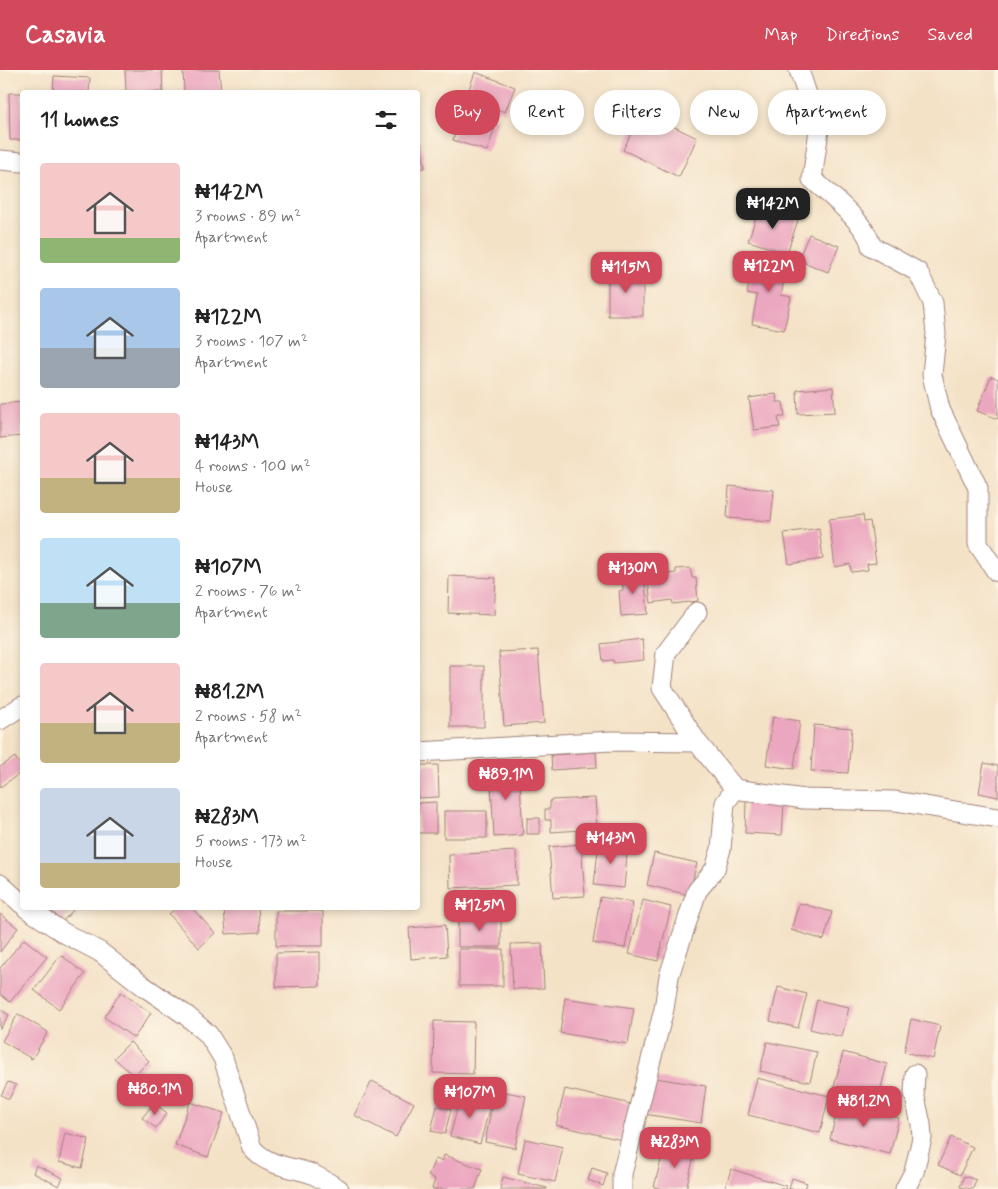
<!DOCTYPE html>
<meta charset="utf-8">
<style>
:root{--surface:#fff;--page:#f6f6f6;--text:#222;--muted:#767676;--accent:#d1495b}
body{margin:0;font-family:Mynerve,sans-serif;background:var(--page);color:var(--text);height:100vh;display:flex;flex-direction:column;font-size:19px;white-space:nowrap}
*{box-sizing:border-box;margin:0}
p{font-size:16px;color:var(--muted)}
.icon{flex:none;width:28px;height:28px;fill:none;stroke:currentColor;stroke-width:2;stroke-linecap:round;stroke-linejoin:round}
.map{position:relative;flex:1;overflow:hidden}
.side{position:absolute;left:20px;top:20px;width:400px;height:820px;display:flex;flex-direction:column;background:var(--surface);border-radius:5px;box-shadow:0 2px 8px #0003}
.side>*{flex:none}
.banner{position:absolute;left:435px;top:20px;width:475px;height:45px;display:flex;gap:10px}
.price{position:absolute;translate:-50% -42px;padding:0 11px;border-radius:10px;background:var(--accent);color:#fff;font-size:16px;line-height:32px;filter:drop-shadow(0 1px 2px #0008)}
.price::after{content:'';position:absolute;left:50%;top:30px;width:15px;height:11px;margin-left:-8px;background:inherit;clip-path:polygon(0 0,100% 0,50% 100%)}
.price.selected{background:#222;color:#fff}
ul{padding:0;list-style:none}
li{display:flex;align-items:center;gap:15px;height:125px;padding:0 20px}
li span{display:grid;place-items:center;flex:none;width:140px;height:100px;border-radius:5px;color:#555}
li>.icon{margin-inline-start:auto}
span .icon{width:60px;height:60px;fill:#fffc;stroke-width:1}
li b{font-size:21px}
h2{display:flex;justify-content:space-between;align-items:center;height:60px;padding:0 20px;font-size:21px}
.chip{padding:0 18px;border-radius:22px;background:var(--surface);box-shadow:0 2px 8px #0003;font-size:18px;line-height:45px}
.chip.selected{background:var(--accent);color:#fff}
header{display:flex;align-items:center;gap:30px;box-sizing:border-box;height:70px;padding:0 25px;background:var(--accent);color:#fff}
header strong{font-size:24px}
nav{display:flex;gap:28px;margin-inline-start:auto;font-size:18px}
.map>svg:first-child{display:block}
.building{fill:#eca7c0}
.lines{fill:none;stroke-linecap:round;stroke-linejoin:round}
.minor-casing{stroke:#9f8079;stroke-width:21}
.minor{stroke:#fff;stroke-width:19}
</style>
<header>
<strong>Casavia</strong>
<nav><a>Map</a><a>Directions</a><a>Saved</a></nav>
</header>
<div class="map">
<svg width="998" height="1119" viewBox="0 0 998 1119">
<rect width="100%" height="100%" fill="#fcf5e5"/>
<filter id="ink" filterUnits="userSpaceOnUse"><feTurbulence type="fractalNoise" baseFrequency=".02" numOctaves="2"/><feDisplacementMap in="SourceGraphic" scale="10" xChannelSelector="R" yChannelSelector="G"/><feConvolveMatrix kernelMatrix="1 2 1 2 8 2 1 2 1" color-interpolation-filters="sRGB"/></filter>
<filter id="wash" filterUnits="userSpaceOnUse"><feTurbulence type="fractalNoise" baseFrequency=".0096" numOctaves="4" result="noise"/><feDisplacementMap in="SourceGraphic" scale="20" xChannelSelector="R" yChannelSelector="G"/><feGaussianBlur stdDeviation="1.12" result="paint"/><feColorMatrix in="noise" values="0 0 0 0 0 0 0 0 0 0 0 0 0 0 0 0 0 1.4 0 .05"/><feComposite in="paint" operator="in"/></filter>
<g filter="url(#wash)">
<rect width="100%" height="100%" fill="#f4e2c7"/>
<g id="blocks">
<path class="building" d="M125,0H162L163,22H126Z
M183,0H219L221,22H184Z
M475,2L515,17L505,42L466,28Z
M54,6L90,8L89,22H53Z
M9,23H22V70H10Z
M463,38L498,49L487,81L453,70Z
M642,41L697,68L679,107L623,80Z
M421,72L425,98L418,99V73Z
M759,138L798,150L787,183L748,171Z
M809,164L839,176L828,202L798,190Z
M754,187L788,193L781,225L791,227L784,260L752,254L757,225L747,223Z
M608,202H643V246H608Z
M991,306L998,309V349L977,341Z
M833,317L835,342L798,344L797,320Z
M776,324L777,332H783L785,347H778L780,357L754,360L749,328Z
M22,332V366L0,368V334Z
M729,416L774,420L771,451L727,448Z
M863,445L864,452L870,451L876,493L867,494L868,500L851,502L850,494L835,497L829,449Z
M819,458L823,489L789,494L784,463Z
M690,498L692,508H696L698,531L673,534L672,530L651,533L647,503L668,500V504L676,503V499Z
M644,503L648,544L621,546L619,521L623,520L622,505Z
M449,506L496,508L494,545L448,543Z
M642,569L644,590L614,593L613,590L603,591L601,574Z
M538,580L544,653L504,656L499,582Z
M450,596H484V657H450Z
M773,647L800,651L794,699L766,695Z
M814,655L852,658L848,703L811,701Z
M596,682L597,697L552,700L551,685Z
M15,687L22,698V702L0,717V697Z
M984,693L998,696V727L979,723Z
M418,695H438L439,727L418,728Z
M519,695L523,765L494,767L490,697Z
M595,728L597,759L551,762V750H545V739H550V730Z
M436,732V763H418V733Z
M746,732L784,733L782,765L745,763Z
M444,741H487V768H444Z
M527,748H540V764H527Z
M599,772L628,775L624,818L594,815Z
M581,774L585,826L553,828L549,777Z
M516,781L517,815L450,818L449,785Z
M654,783L697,793L689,825L647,815Z
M600,827L633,832L625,878L593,873Z
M643,830L671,837L658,891L629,884Z
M799,833L832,842L824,870L791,860Z
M47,838H75L63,851Z
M176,838H192L215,863L199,878L169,844Z
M224,838H258L260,862L226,864Z
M276,841H323V876H276Z
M0,844L18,858L0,882Z
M458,847H501V877H458Z
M445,855L447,886L411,889L409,858Z
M24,869L47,887L10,932L0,924V898Z
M542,873L544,918L513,919L511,874Z
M459,879H503V916H459Z
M320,882V916L276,917V883Z
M61,885L85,904L59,939L34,920Z
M778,917L807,924L798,958L770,951Z
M121,922L151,943L134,968L104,947Z
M565,928L634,938L628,974L560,963Z
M817,930L849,937L842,967L810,959Z
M0,939L9,945L0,959Z
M18,944L48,962L32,989L2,971Z
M911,949L940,956L933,989L904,982Z
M434,951L474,952L473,1004L433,1003Z
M130,972L149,991L134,1006L114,988Z
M767,972L817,982L810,1012L760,1001Z
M843,982L887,994L877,1034L842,1025L844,1020L834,1017Z
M649,1007L706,1016L701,1053L644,1044Z
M757,1008L829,1026L820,1063L748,1045Z
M372,1011L414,1033L396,1067L354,1045Z
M8,1012L16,1015L9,1029L1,1025Z
M565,1019L631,1034L622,1070L556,1055Z
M495,1020L526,1026L515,1078L485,1072Z
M461,1024L491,1032L480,1074L450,1066Z
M190,1032L224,1043L208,1087L175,1075Z
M154,1033L167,1043L156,1058L142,1048Z
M839,1033L899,1048L890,1084L830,1069Z
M437,1036L451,1039L445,1064L431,1061Z
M65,1063L89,1069L82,1098L59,1092Z
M951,1067L973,1077L960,1105L938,1095Z
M525,1069L563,1077L555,1112L518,1104Z
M665,1075L695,1082L686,1119H663L654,1117Z
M444,1085L482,1099L475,1119H432L435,1109L428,1106L435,1089L442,1091Z
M36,1095L63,1108L59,1116L33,1103Z
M592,1098L607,1103L603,1116L588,1110Z
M731,1099L786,1116V1119H725Z
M964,1106L976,1110L973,1119L960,1117Z
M503,1107L547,1118V1119H500Z
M792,1108L807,1113L805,1119H789Z"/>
</g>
</g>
<g filter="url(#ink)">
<use href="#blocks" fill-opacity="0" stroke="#9f8079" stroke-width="1"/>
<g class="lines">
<g class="minor-casing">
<path id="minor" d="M799,0L819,60L812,109C829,124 868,155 871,176L918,202L933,233L936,264L932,305L940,339L978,418V474L996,501L998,502
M0,90L22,92
M697,542L666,583L662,618L697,672
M0,650L22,636
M418,682L612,671L697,672L735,719L804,729L895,731L998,748
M0,814L22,834
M26,838L64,863L100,882L142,915L187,946L208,964L223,988L252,1078C268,1097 290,1096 312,1104C321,1108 330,1114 339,1119
M622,1119V1104L664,939L669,906L697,821L715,799L721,779L725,733L735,719
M905,1119L914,1102L922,1068L921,1054L914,1023L915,1004"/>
</g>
<use href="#minor" class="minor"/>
</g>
</g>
</svg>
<b class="price selected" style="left:773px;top:160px">₦142M</b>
<b class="price" style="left:769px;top:223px">₦122M</b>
<b class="price" style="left:626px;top:224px">₦115M</b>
<b class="price" style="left:633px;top:525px">₦130M</b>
<b class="price" style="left:506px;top:731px">₦89.1M</b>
<b class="price" style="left:611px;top:795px">₦143M</b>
<b class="price" style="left:480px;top:862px">₦125M</b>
<b class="price" style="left:155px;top:1046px">₦80.1M</b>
<b class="price" style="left:470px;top:1049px">₦107M</b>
<b class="price" style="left:864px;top:1058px">₦81.2M</b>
<b class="price" style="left:675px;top:1099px">₦283M</b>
<div class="banner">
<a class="chip selected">Buy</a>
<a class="chip">Rent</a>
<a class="chip">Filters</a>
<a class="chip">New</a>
<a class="chip">Apartment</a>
</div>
<section class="side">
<h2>11 homes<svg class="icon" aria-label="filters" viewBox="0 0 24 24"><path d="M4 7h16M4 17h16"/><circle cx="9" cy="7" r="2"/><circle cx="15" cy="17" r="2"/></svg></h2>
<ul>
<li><span style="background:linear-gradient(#f6c9c9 75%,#8fb573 0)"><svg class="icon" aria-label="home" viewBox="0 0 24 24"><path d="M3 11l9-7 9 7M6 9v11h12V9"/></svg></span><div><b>₦142M</b><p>3 rooms · 89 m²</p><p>Apartment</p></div></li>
<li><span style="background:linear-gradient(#a9c7e8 60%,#9aa5b1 0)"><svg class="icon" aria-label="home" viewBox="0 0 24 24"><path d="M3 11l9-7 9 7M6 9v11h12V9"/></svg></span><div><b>₦122M</b><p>3 rooms · 107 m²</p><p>Apartment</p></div></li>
<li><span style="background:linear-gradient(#f6c9c9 65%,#c2b280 0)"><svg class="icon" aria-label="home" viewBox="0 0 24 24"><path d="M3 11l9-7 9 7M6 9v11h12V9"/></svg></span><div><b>₦143M</b><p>4 rooms · 100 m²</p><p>House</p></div></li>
<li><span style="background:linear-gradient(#bfe0f5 65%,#7fa58c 0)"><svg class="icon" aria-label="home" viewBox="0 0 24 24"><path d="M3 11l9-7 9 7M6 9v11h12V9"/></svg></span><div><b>₦107M</b><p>2 rooms · 76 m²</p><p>Apartment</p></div></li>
<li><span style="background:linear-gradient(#f6c9c9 60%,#c2b280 0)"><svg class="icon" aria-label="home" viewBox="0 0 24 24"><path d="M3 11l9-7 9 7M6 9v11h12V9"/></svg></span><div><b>₦81.2M</b><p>2 rooms · 58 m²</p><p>Apartment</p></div></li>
<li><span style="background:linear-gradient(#c9d6e8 75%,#c2b280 0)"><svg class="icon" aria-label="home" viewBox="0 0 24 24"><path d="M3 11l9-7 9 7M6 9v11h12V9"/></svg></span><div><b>₦283M</b><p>5 rooms · 173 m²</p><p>House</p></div></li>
</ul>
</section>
</div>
